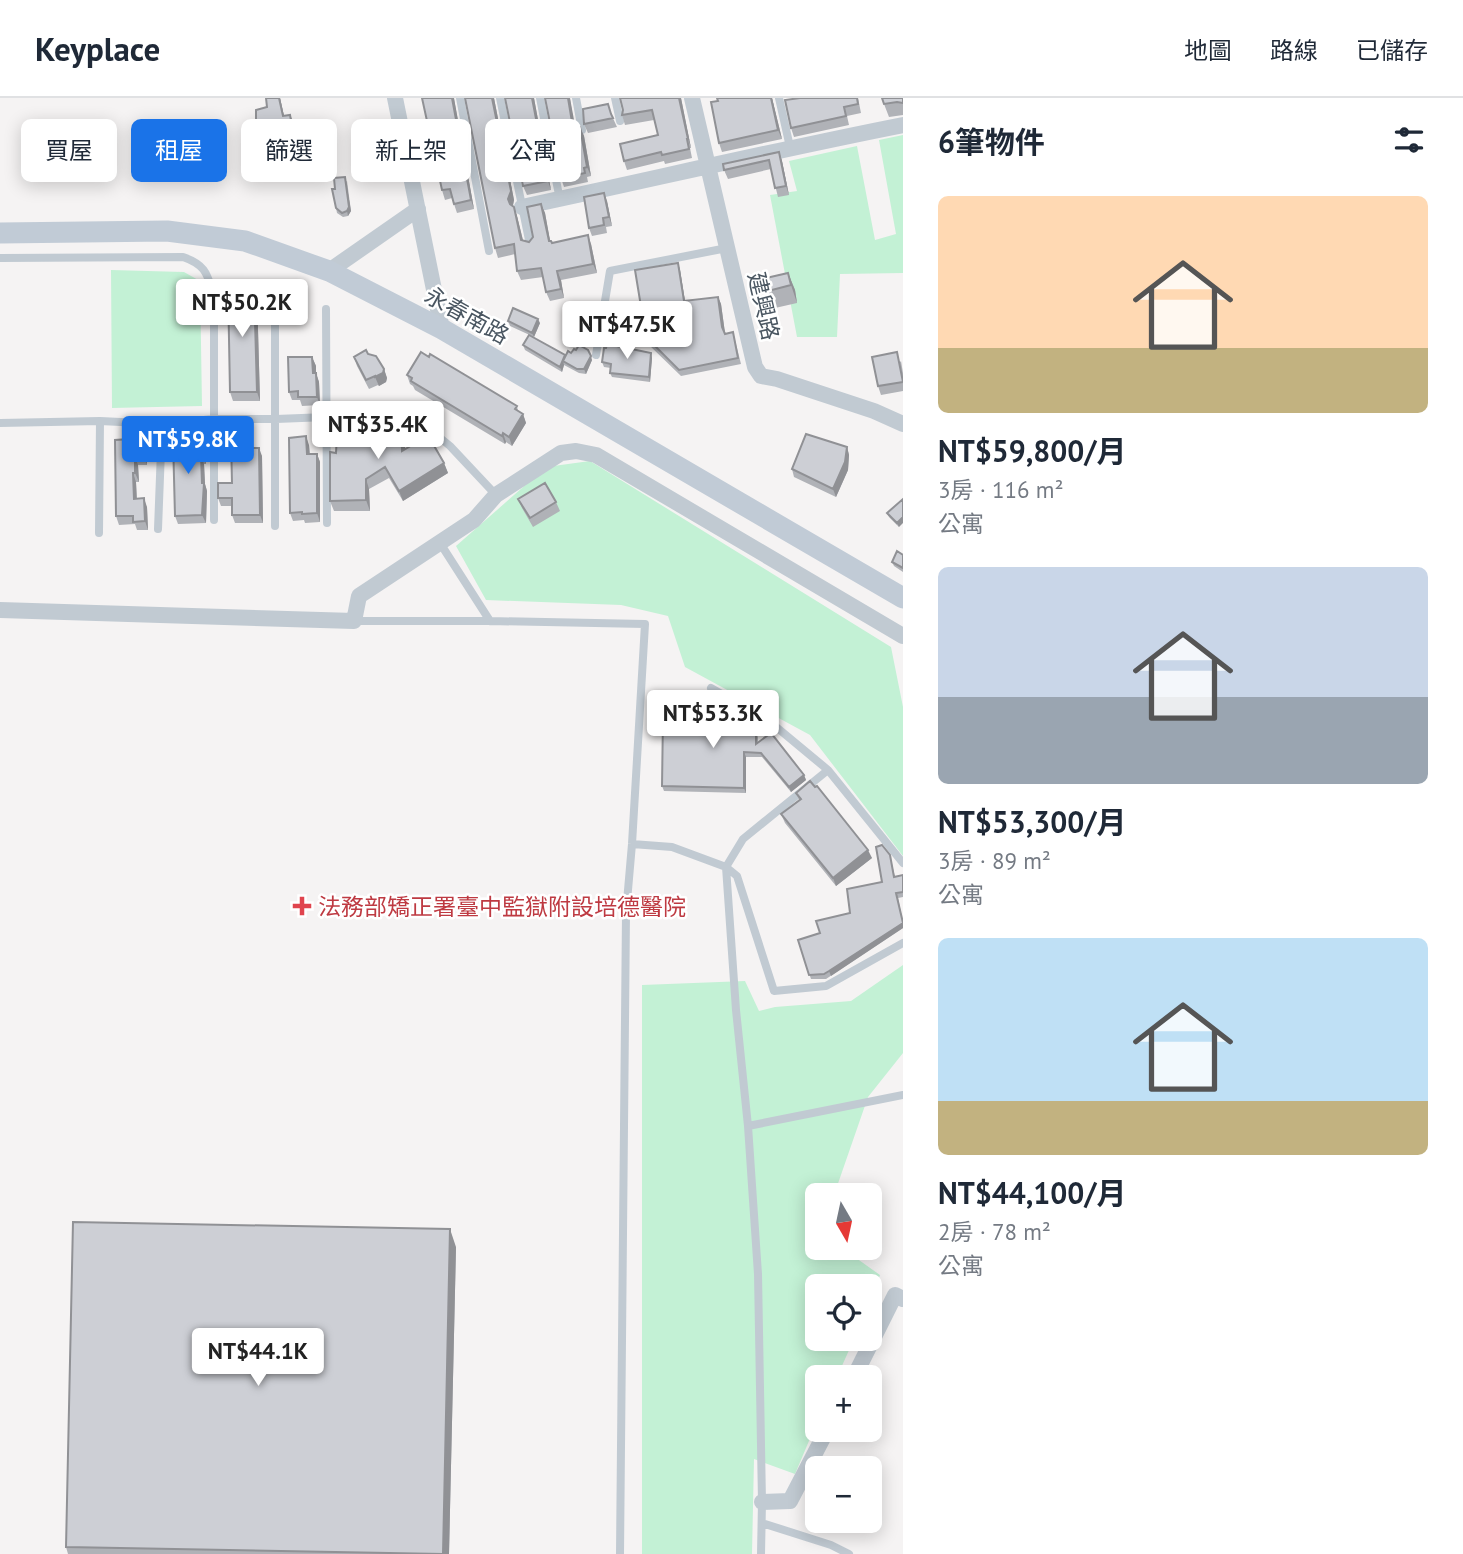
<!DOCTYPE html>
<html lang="zh-TW">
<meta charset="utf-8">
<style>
:root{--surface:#fff;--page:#f2f2f3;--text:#1f2937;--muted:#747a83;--line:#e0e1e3;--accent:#1a73e8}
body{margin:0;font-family:"PT Sans","Noto Sans TC",sans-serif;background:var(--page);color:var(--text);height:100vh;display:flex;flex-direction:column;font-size:26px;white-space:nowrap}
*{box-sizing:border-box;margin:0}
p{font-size:23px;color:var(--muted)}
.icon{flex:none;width:38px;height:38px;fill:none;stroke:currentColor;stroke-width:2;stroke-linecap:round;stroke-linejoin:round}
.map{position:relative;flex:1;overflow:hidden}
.side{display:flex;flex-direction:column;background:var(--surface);width:560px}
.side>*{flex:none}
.guide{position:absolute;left:21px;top:21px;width:665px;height:63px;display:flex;gap:14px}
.needle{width:46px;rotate:171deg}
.buttons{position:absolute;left:805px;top:1085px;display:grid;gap:14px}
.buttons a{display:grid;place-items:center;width:77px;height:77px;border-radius:10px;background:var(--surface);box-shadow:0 4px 18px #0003;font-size:35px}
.price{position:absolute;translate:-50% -60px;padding:0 16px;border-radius:7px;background:#fff;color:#222;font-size:23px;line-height:46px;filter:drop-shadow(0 2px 4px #0008)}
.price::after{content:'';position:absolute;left:50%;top:42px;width:21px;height:16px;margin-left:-10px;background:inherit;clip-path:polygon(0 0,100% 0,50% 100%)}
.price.active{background:var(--accent);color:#fff}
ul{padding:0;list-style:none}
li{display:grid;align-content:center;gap:14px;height:371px;padding:0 35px}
li span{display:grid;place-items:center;height:217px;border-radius:10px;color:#555}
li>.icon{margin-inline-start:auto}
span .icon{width:126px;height:126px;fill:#fffc;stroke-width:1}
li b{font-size:30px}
h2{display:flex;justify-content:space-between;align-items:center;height:84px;padding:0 35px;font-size:30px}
.tag{padding:0 24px;border-radius:10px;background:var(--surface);box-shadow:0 4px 18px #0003;font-size:24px;line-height:63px}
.tag.active{background:var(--accent);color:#fff}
header{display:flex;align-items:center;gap:42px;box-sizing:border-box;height:98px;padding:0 35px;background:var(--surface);border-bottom:2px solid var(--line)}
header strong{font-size:33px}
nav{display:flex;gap:38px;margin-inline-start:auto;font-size:24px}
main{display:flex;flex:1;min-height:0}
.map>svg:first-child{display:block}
.green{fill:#c3f1d5}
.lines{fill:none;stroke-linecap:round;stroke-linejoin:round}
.lane{stroke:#c1cad2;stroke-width:8}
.street{stroke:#c1cad2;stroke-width:16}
.secondary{stroke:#c1cbd6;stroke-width:21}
.wall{fill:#b0b2b7}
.shaded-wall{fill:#909195}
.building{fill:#cdcfd5;stroke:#909195;stroke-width:2}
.health-dot{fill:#e0444e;stroke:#fff;stroke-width:2.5}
.labels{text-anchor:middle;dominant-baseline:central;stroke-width:5;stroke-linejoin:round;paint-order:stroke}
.street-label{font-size:23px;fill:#4a5661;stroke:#fff}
.health-label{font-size:23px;fill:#be3a42;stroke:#fff;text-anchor:start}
</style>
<header>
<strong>Keyplace</strong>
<nav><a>地圖</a><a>路線</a><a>已儲存</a></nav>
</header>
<main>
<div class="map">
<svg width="903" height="1456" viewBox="0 0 903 1456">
<rect width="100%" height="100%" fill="#f5f3f3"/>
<path class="green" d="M903,37V175L840,176L837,239H797L770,97L797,93L789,63L857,48L875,142L896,136L879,42Z
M111,172L184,174L200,183L202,308L112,310Z
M590,363L891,549L903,609V758L810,637L685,569L668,518L621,507L486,502L456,448L546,369Z
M903,867V955L868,999L834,1097H817V1150H842L880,1177L870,1204V1188H817V1241H854L837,1279H817V1324L795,1376L754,1361L752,1456H642V887L745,883L759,913L775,909L851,903Z"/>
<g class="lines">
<path class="lane" d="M460,0L489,153
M500,0L530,147
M540,0L558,92
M576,0L582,32
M615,0L620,23
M779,0L790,49
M0,160L183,159C206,167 207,176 214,197V422
M275,185V428
M326,211L327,425
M596,257L610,173L727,150
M0,325L100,323L162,326L214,321H276L327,319L387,320L407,323L428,330L450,348L496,397
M158,431L162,326
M99,435L100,323
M440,445L490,523
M354,523H490L645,526L632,746L626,815L620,1456
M711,590L769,623L828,672L903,765
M632,746L672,749L726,769L737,778L774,893L826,888L903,845
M748,1028L903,997
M762,1425L831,1447L849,1456
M761,1456L762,1404L758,1176L748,1028L736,912L726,769L743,741L828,672"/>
<path class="street" d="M395,0L442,231
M692,0L755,269L761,278L777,281L874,313L903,326
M522,109C649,82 776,52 903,27
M329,173L418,111
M0,512L354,523L359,498L474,422L496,397L561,355L576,353L596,357L903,538
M854,1279L895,1197L903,1201
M762,1404L790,1403L827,1332"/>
<path class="secondary" d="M0,135L167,133L245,143L329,173L442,231L903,500"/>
</g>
<path class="wall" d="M266,0H280L284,18L290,17L294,26L297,47L279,51V54L266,57L262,43L259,45L256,36L267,9Z
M465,0H494L514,102L513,108L514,109L517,118L523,142L529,144L533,139L541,106L545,115L550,143L552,145L591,146L597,175L561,182L564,200L550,203L546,194L543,179L521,182L517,173L515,156L498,160L495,150Z
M505,0H534L551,92L527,97L523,88Z
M681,0L691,50H690L692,60L665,66L664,63L627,72L624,63L658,37L654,22L625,27L622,17L623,12Z
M717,0H772L782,41L722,54L719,45Z
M858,0L861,15L847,18L849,27L794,39L791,30Z
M903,0V17L889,19L884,6Z
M454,1L474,111L457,115L452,100L445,102L442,92Z
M570,1L574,27L576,29H580L584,38L591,78L587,79L588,84L564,89L561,80Z
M612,18L617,29L588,35L584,26Z
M779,54L782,63L789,97L778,99L771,71L728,81L724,72Z
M347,83L351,113L348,118L343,119L337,115L336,110L335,91Z
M607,103L612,128L606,129L607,135L592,138L589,130Z
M678,165L680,172L685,203L718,199L721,206L725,235V236L733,234L741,266L681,278L648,246L646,239Z
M788,175L795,192L797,205L775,210L768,193Z
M254,187L257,196L260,303H233L230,294Z
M508,223L540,225L534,239L510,228Z
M523,247L565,257L592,262L586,276L579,275L564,267L562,274L525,252Z
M312,259L316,268V275L319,284L320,307L302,308L300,302H292L289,294Z
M354,259L384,271L387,280L386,284L379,288L378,287L369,291L357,268Z
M652,260L650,284L612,279L610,275L611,270L604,269L602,264Z
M901,263L903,275V293L881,297L878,288Z
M407,277L517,308L518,313L523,316L526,325L512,348L506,344L505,346L415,292L413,288L410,286Z
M404,332L405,351L444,365L448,375L403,403L389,380L369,391L370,413H334L330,403L336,355L360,343L363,344Z
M202,334L205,342L206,366H204L205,386L207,393L206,425L178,426L175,418L191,341Z
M130,341L146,343L147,367H138L139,384H136L137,401L147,409L148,432H137L135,426L119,427L116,418Z
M309,347L310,356H317L320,364V424L305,425L304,422L293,423L290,415Z
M251,348V350L262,358L263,425H235L232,417V408H221L218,400L232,385Z
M847,349L849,357L848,372L836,399L794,379L792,371Z
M518,401L556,404L560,413L533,429L522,410Z
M903,401L899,429L889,419L887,415Z
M903,457V474L894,468L892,464Z
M694,596L696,600V621L745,628V634H756L758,639V645L804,677L806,682L791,694L762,659H746V695L664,693L662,688L666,620Z
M796,695L872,760L836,788L785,725L781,716L799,702Z
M890,757L895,779L903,777V799L898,800L903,824V830L826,881H811L798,842L820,835L850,815L882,784Z
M456,1149L449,1456H68L66,1449Z"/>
<path class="shaded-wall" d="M279,0H280L286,27L283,18Z
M452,0H454L474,111L471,102Z
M492,0H494L514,102L512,111L508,101Z
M532,0H534L551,92L548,83Z
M568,0H570L576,33L572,24Z
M679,0H681L691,50L688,41Z
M771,0H772L782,41L778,32Z
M290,17L294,26L297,47L294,39Z
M580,29L584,38L591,78L587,69Z
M779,54L782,63L789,97L786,88Z
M345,79L350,107L351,113L348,118L347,113Z
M604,95L607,103L612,128L609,119Z
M541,106L545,115L552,153L549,143Z
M514,109L517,118L525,151L521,142Z
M588,137L591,146L597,175L593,166Z
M678,165L680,172L686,210L684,203Z
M557,173L561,182L564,200L561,191Z
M788,175L795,192L797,205L791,187Z
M254,187L257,196L260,303L257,294Z
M718,199L721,206L725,235L722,229Z
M538,221L540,225L534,239L532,235Z
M651,255L652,260L650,284L649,279Z
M565,257L563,263L564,267L562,274L560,269Z
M591,258L592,262L586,276L584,271Z
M312,259L316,268V284L313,275Z
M384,271L387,280L386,284L379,288L375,279Z
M316,275L319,284L320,307L317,299Z
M523,316L526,325L512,348L509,339Z
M401,322L404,332L406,363L402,353Z
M202,334L205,342L206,366L203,358Z
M143,335L146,343L147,367L144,358Z
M503,335L506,344L505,346L502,338Z
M306,338L309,347L310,364L307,356Z
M847,349L849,357L848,372L836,399L833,391Z
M259,350L262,358L263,425L260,417Z
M317,356L320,364V424L317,415Z
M201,357L204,366L205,386L207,393L206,425L202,417Z
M135,358L138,367L139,384L135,375Z
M444,365L448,375L403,403L399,393Z
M133,375L136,384L137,409L134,401Z
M366,381L369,391L370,413L366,402Z
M144,400L147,409L148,432L145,423Z
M903,419V425L899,429L897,425Z
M694,596L696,600V626L694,621Z
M744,654L746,659V695L744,690Z
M804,677L806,682L791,694L789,689Z
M868,752L872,760L836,788L833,780Z
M896,795L903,824V830L831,878L829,873Z
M450,1131L456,1149L449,1456H443Z"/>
<path class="building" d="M266,0H279L283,18L290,17L294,39L275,42L276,45L263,48L260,34L256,36V12L267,9Z
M422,0H452L471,102L454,106L450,91L442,92Z
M465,0H492L511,93L508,101L510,106L514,109L521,142L529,144L533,139L527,109L541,106L549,143H551L552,145L588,137L593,166L557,173L561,191L546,194L541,170L517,173L514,146L495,150Z
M505,0H532L548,83L523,88Z
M545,0H568L572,24L576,29H580L587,69L584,70L585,75L561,80Z
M620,0H679L688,41H687L689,51L662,57L661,54L624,63L620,46L658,37L652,12L622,17L623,12Z
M717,0H771L778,32L719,45L711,4L718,3Z
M800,0H857L858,6L844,9L846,18L791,30L785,2Z
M882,0H903V5L897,4L884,6Z
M608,6L611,16L613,20L584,26L583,11Z
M779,54L786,88L775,90L769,62L724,72L723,66Z
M345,79L349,109L347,113L342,115L336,110L332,91H335L334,80Z
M604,95L609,119L603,120L604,127L589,130L584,99Z
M678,165L684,203L718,199L722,229L725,236L733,234L738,260L679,272L646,239L635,172Z
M788,175L791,187L768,193L766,180Z
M254,187L257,294H230L228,188Z
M513,210L538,221L532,235L508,223Z
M529,237L565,257L560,269L523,247Z
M607,246L651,255L649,279L610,275L611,266L602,264L604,250H606Z
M579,247L588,252L591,258L584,271H577L563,263L568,253L571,255L574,251L576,252Z
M366,252L368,256L376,258L384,271L383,275L375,279V278L366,282L354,259Z
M421,254L429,259L430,256L517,308L515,311L523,316L509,339L503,335L502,338L411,283L412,280L407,277Z
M897,254L903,284L878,288L872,259Z
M288,259H312L313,275H316L317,299H298V293L289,294Z
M375,321L401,322L402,353L424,340L426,345L433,346L444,365L399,393L385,369L366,381V402L330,403V354L336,355L337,336H358L356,341L363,344L368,336L375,335Z
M202,334L203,358L201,357L202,385H204L202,417L175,418L173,341H191L190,335Z
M130,335H143L144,358H135V375H133L134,401L144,400L145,423L133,424V418H116L115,342L130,341Z
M806,336L847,349L845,364L833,391L792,371Z
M306,338L307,356H317V415L302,416V414L290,415L289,340Z
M231,340H248L249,350H259L260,417H232V400H218V385H232Z
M545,385L556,404L530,420L518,401Z
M903,401V419L897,425L887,415Z
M897,453L903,457V470L892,464Z
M666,596H694V621L744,623V634H756V646L771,635L804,677L789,689L761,655L744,654V690L662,688L663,620H666Z
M810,683L815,689L817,688L868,752L833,780L781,716L801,701L796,695Z
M882,747L890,757L894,779L903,777V794L896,795L903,825L829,873L824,876L809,877L798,842L820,835L816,823L850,815L847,791L882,784L876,749Z
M73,1124L450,1131L443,1456L66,1449Z"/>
<path class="health-dot" d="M298.5 797.5h7v7h7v7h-7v7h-7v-7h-7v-7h7z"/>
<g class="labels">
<g class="street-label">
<text transform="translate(764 208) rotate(77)">建興路</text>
<text transform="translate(467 217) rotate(29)">永春南路</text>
</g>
<g class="health-label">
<text x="318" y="808">法務部矯正署臺中監獄附設培德醫院</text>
</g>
</g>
</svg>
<div class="buttons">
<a><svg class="needle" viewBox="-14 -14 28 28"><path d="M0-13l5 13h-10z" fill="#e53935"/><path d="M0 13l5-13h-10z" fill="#747a83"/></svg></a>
<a><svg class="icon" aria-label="locate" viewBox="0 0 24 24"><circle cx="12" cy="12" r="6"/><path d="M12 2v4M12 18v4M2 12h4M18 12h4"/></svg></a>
<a>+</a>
<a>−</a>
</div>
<b class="price" style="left:242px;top:241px">NT$50.2K</b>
<b class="price" style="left:627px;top:263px">NT$47.5K</b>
<b class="price" style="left:378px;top:363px">NT$35.4K</b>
<b class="price active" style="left:188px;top:378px">NT$59.8K</b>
<b class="price" style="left:713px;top:652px">NT$53.3K</b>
<b class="price" style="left:258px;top:1290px">NT$44.1K</b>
<div class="guide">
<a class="tag">買屋</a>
<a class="tag active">租屋</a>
<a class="tag">篩選</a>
<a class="tag">新上架</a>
<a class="tag">公寓</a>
</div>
</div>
<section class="side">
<h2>6筆物件<svg class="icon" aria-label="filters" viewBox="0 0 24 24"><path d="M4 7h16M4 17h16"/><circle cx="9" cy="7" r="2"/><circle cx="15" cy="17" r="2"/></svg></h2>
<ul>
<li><span style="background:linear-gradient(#ffd9b3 70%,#c2b280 0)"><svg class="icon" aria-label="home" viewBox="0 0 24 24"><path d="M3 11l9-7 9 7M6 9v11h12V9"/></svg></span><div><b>NT$59,800/月</b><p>3房 · 116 m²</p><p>公寓</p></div></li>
<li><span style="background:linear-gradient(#c9d6e8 60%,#9aa5b1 0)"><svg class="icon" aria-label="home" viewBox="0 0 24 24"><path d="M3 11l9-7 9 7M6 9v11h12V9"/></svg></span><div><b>NT$53,300/月</b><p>3房 · 89 m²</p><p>公寓</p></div></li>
<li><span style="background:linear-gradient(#bfe0f5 75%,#c2b280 0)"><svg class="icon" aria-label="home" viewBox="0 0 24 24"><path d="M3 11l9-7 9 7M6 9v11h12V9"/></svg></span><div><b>NT$44,100/月</b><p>2房 · 78 m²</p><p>公寓</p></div></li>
</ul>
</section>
</main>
